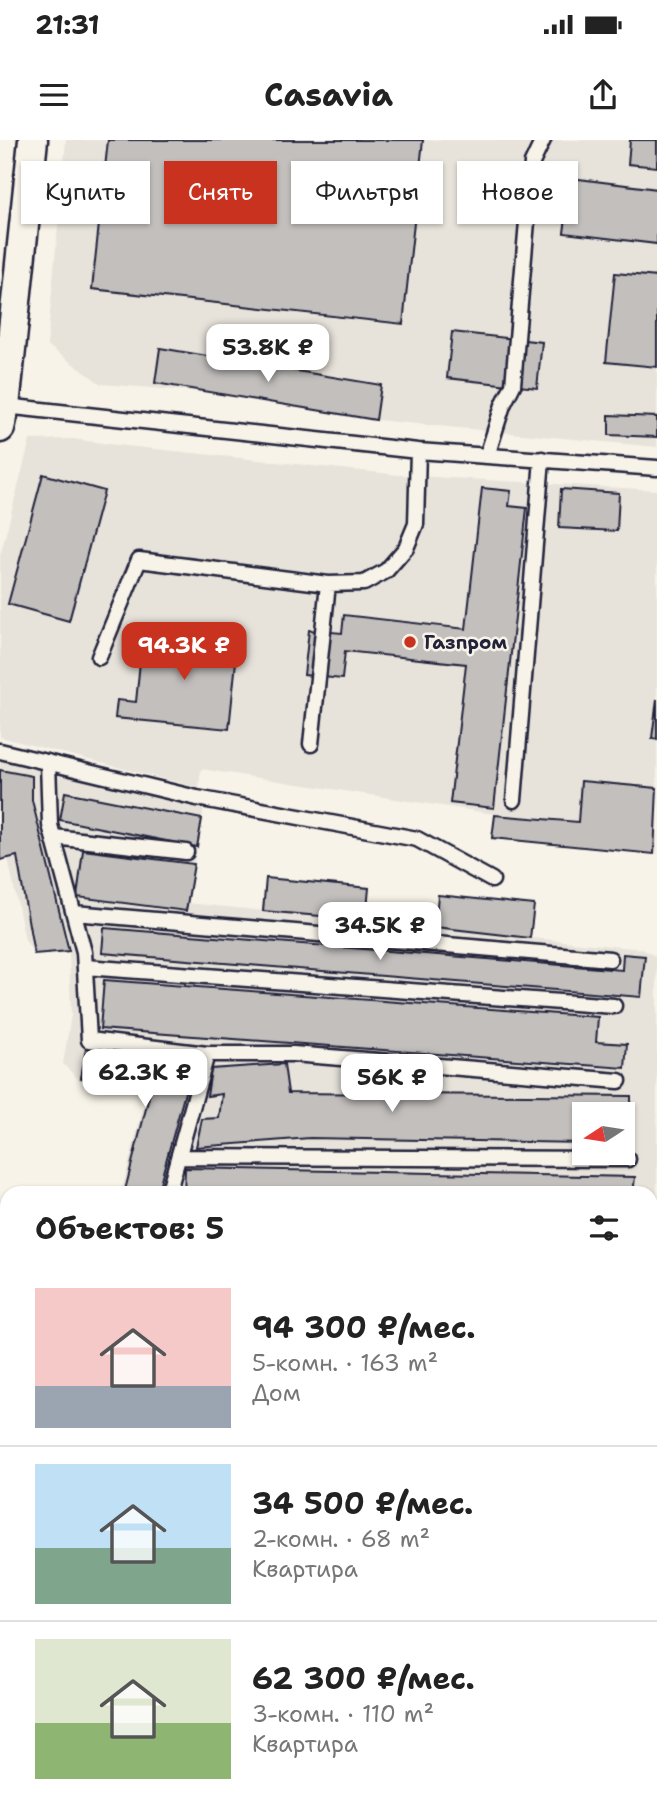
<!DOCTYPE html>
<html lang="ru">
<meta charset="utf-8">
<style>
:root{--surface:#fff;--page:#f6f6f6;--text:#222;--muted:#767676;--line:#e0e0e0;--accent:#c8321e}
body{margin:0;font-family:"Shantell Sans",sans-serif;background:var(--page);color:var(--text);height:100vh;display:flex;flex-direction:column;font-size:26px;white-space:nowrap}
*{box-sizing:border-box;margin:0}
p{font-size:23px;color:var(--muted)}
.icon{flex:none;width:38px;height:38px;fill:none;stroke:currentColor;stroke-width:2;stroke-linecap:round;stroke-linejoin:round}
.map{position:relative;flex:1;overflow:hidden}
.drawer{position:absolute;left:0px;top:1046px;width:658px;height:625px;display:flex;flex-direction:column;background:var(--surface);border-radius:21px 21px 0 0;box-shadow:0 2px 5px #0004}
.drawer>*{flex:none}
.hud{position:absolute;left:21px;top:21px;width:616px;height:63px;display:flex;gap:14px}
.needle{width:46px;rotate:258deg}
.controls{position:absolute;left:572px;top:962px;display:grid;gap:14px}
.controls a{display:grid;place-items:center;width:63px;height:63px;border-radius:0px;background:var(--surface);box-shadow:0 2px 5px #0004;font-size:35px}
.price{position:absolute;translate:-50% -60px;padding:0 16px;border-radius:14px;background:#fff;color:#222;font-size:23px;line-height:46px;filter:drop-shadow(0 2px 4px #0008)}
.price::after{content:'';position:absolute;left:50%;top:42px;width:21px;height:16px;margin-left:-10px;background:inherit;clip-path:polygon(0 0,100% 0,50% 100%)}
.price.on{background:var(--accent);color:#fff}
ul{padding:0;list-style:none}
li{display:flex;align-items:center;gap:21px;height:175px;padding:0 35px}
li+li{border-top:2px solid var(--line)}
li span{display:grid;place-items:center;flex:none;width:196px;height:140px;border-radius:0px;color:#555}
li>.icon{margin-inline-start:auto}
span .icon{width:84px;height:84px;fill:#fffc;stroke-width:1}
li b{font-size:30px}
h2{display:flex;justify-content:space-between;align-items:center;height:84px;padding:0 35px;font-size:30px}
.pill{padding:0 24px;border-radius:0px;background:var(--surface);box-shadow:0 2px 5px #0004;font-size:24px;line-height:63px}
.pill.on{background:var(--accent);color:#fff}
.status{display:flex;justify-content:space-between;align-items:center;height:49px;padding:0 35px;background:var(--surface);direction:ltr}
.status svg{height:19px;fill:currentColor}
header{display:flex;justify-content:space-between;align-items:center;height:91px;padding:0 35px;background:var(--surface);font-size:32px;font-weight:700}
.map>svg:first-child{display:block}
.built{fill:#e7e3db;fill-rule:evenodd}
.building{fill:#c2bfbd;stroke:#22223b;stroke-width:2}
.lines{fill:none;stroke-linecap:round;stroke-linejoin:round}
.service-casing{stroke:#22223b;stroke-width:19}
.minor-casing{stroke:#22223b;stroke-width:33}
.service{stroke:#f7f3e8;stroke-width:14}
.minor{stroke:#f7f3e8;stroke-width:28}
.rail{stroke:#22223b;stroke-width:5;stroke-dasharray:10 5;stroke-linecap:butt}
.poi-dot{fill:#c8321e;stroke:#f7f3e8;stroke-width:2.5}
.labels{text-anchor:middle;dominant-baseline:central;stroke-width:5;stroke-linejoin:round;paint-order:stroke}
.poi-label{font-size:19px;font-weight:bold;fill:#22223b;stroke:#f7f3e8;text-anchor:start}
</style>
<div class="status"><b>21:31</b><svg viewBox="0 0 49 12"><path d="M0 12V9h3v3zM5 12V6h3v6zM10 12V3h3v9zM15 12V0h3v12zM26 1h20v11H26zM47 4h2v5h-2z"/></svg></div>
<header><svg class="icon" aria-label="menu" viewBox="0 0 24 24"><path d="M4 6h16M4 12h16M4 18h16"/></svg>Casavia<svg class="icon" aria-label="share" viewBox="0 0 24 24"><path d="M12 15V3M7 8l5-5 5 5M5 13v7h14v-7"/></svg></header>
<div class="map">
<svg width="657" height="1670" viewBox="0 0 657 1670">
<rect width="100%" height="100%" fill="#f7f3e8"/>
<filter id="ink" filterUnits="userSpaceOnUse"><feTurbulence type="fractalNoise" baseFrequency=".0143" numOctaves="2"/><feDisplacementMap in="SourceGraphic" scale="14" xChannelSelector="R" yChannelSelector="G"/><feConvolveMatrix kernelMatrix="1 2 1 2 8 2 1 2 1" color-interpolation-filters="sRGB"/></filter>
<g filter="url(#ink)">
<path class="built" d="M66,0H657V307L376,280L214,253L101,244L47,205Z
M73,299L117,305L400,335L657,350V714L492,698L494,674L201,629L199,648L0,597V416L30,300Z
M0,621L204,667L187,763L642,809L657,817V1077L651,1121V1054L121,1053L147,953L79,940L63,924L71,875L69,811L34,814L25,800L8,719L0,720ZM584,975H623V1013H584Z
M0,1290L7,1293V1525L0,1522Z
M651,1468L657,1469V1670H528L531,1664H651Z
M0,1585L7,1587V1664H185L198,1670H0Z
M295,1664H467L464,1670H306Z"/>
<path class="building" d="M108,0H423L403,184L92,149Z
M630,0H657V27L628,24Z
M571,38L657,49V104L564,93Z
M615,133L657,137V227L606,222Z
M452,192L542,202L537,248L447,238Z
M160,208L381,245L376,280L155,243Z
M609,275L657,277V297L609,295Z
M43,334L104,351L69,481L8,464Z
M482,348L511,351L509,366L527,368L494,668L450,663L466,524L345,511L342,539L304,535L309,490L342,493L344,475L466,489Z
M561,349L619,353L617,391L559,388Z
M143,492L238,502L229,589L115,578L117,560L136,562Z
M657,559V599L652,598Z
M0,630L32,636V660L69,811L34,814L17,716L0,720Z
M581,641L657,648L654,714L492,698L495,675L578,682Z
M65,652L202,679L197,707L60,680Z
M83,710L194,724L186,771L77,757Z
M266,738L369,748L366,780L263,771Z
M438,755L534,765L530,798L435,787Z
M104,788L622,830L623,814L645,816L641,857L102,813Z
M104,840L598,877L596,902L627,904L625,928L100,889Z
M86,908L192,927L157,1054H124L151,949L81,938Z
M284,924L288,953L631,956V1004H623V975H584V1003L310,998L196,1007L202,979L219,978L222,954L207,956L211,929Z
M185,1028L635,1037L633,1054H184Z
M0,1290L7,1293V1311L0,1332Z
M7,1379V1510L0,1508V1402Z
M651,1493L657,1494V1522L651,1521Z
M651,1549L657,1550V1596L651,1595Z
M651,1636L657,1638V1670H611L600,1664H651Z
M88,1664H182L178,1670H99Z
M320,1664H383L395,1670H332Z"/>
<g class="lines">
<g class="service-casing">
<path id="service" d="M5,266L418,311L657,328
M487,316L503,265L513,245L532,23L543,0
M99,517L139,420L328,444L364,443L386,431L406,408L416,384L418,311
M311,604L328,444
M0,611L197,658L417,699L492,740
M48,622L50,685L84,812L89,900L207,914L168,1054
M514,660L542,319
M54,697L186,712
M74,773L610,819
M85,827L614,866
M207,914H293L619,941
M178,1017L628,1019
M0,1367L7,1345
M651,1406L657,1383
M651,1534L657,1535
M651,1616L657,1617
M40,1670V1664"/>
</g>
<g class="minor-casing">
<path id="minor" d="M0,288L5,266L33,0
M651,1445L657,1446
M0,1548L7,1550
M244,1664L255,1670
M537,1670L540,1664"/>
</g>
<use href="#service" class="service"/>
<use href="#minor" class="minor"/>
<path class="rail" d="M651,1241L657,1210
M484,1670L486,1664"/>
</g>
</g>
<circle class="poi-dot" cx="410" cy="502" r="7"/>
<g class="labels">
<g class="poi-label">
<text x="424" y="502">Газпром</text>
</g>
</g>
</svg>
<div class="controls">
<a><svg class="needle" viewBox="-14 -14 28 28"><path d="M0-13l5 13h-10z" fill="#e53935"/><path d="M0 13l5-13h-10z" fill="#767676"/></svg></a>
</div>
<b class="price" style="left:268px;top:244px">53.8K ₽</b>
<b class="price on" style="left:184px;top:542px">94.3K ₽</b>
<b class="price" style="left:380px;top:822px">34.5K ₽</b>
<b class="price" style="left:145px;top:969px">62.3K ₽</b>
<b class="price" style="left:392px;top:974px">56K ₽</b>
<div class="hud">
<a class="pill">Купить</a>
<a class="pill on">Снять</a>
<a class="pill">Фильтры</a>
<a class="pill">Новое</a>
</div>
<section class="drawer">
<h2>Объектов: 5<svg class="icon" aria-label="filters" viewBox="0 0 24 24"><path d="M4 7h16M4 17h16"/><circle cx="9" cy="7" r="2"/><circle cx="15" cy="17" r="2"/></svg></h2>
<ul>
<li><span style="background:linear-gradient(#f6c9c9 70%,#9aa5b1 0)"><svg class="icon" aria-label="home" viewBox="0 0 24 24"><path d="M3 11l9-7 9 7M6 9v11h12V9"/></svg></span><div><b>94 300 ₽/мес.</b><p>5-комн. · 163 m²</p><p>Дом</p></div></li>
<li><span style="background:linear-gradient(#bfe0f5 60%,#7fa58c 0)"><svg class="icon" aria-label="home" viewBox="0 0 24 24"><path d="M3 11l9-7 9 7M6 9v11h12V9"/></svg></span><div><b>34 500 ₽/мес.</b><p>2-комн. · 68 m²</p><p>Квартира</p></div></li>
<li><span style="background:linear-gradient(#dfe7d0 60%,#8fb573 0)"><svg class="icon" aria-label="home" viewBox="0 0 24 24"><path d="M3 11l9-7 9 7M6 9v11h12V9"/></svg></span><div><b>62 300 ₽/мес.</b><p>3-комн. · 110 m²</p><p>Квартира</p></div></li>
</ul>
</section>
</div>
